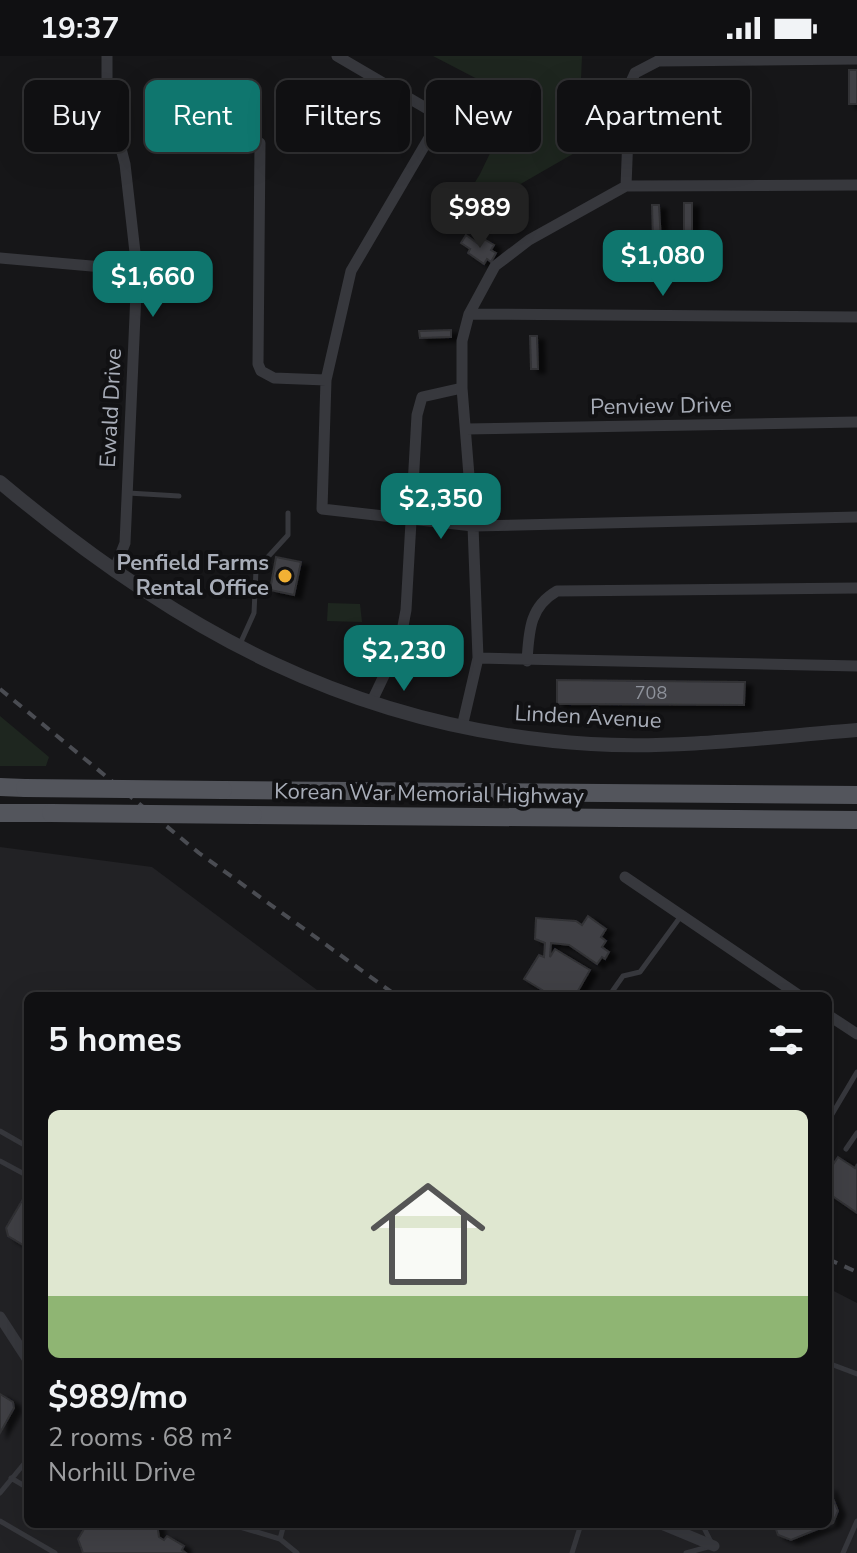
<!DOCTYPE html>
<meta charset="utf-8">
<style>
:root{--surface:#101012;--page:#1e1e20;--text:#f1f3f6;--muted:#9c9d9f;--line:#303032;--accent:#0f766e}
body{margin:0;font-family:"Nunito Sans",sans-serif;background:var(--page);color:var(--text);height:100vh;display:flex;flex-direction:column;font-size:30px;white-space:nowrap}
*{box-sizing:border-box;margin:0}
p{font-size:26px;color:var(--muted)}
.icon{flex:none;width:44px;height:44px;fill:none;stroke:currentColor;stroke-width:2;stroke-linecap:round;stroke-linejoin:round}
.map{position:relative;flex:1;overflow:hidden}
.panel{position:absolute;left:24px;top:936px;width:808px;height:536px;display:flex;flex-direction:column;background:var(--surface);border-radius:12px;box-shadow:0 8px 32px #0002,0 0 0 2px var(--line)}
.panel>*{flex:none}
.top-card{position:absolute;left:24px;top:24px;width:810px;height:72px;display:flex;gap:16px}
.price{position:absolute;translate:-50% -68px;padding:0 18px;border-radius:16px;background:var(--accent);color:#fff;font-size:26px;line-height:52px;filter:drop-shadow(0 2px 4px #0008)}
.price::after{content:'';position:absolute;left:50%;top:48px;width:24px;height:18px;margin-left:-12px;background:inherit;clip-path:polygon(0 0,100% 0,50% 100%)}
.price.current{background:#222;color:#fff}
ul{padding:0;list-style:none}
li{display:grid;align-content:center;gap:16px;height:424px;padding:0 24px}
li span{display:grid;place-items:center;height:248px;border-radius:12px;color:#555}
li>.icon{margin-inline-start:auto}
span .icon{width:144px;height:144px;fill:#fffc;stroke-width:1}
li b{font-size:34px}
h2{display:flex;justify-content:space-between;align-items:center;height:96px;padding:0 24px;font-size:34px}
.chip{padding:0 28px;border-radius:12px;background:var(--surface);box-shadow:0 8px 32px #0002,0 0 0 2px var(--line);font-size:28px;line-height:72px}
.chip.current{background:var(--accent);color:#fff}
.status{display:flex;justify-content:space-between;align-items:center;height:56px;padding:0 40px;background:var(--surface);direction:ltr}
.status svg{height:22px;fill:currentColor}
.map>svg:first-child{display:block}
.built{fill:#222225}
.green{fill:#1e261f}
.building{fill:#404145;stroke:#303034;stroke-width:2;filter:url(#shadow)}
.lines{fill:none;stroke-linecap:round;stroke-linejoin:round}
.service{stroke:#37383d;stroke-width:5}
.minor{stroke:#37383d;stroke-width:11}
.tertiary{stroke:#37383d;stroke-width:14}
.primary{stroke:#53555c;stroke-width:18}
.rail{stroke:#4a4c52;stroke-width:4;stroke-dasharray:10 8;stroke-linecap:butt}
.primary-bridge{stroke:#53555c;stroke-width:18}
.poi-dot{fill:#f2b134;stroke:#111113;stroke-width:3}
.labels{text-anchor:middle;dominant-baseline:central;stroke-width:8;stroke-linejoin:round;paint-order:stroke}
.number-label{font-size:18px;fill:#8e929b}
.street-label{font-size:22px;fill:#a8adb8;stroke:#111113}
.poi-label{font-size:22px;font-weight:bold;fill:#a8adb8;stroke:#111113;text-anchor:end}
</style>
<div class="status"><b>19:37</b><svg viewBox="0 0 49 12"><path d="M0 12V9h3v3zM5 12V6h3v6zM10 12V3h3v9zM15 12V0h3v12zM26 1h20v11H26zM47 4h2v5h-2z"/></svg></div>
<div class="map">
<svg width="857" height="1497" viewBox="0 0 857 1497">
<defs>
<filter id="shadow"><feDropShadow dx="7" dy="4" stdDeviation="2" flood-color="#0009"/></filter>
</defs>
<rect width="100%" height="100%" fill="#161618"/>
<path class="built" d="M0,791L152,811L325,940H28V1468H828V1232L857,1247V1497H0Z"/>
<path class="green" d="M433,0H582L578,95L449,169L480,118L516,43Z
M328,547L360,548L362,566L327,565Z
M0,660L49,701L46,710H0Z"/>
<path class="building" d="M849,14H857V48H849Z
M684,147H692V178H684Z
M652,149H659L661,186H653Z
M466,179L480,189L484,183L494,189L491,194L496,197L491,206L487,203L484,208L468,197L470,193L461,187Z
M451,274V281L420,282L419,275Z
M530,280H537L538,313H531Z
M276,501L301,506L294,539L270,534Z
M557,624L745,626L744,649L557,648Z
M588,860L606,873L601,881L606,885L602,891L609,896L605,903L602,901L597,908L569,889L551,887L550,901L555,893L590,914L575,940H552L524,923L539,899L544,901L545,887L535,883L536,862L576,865L582,869Z
M838,1101L855,1112L857,1108V1157L828,1137V1116Z
M26,1138H28V1192L8,1180L6,1172Z
M0,1338L13,1346L14,1352L0,1377Z
M828,1430L838,1455L833,1467L791,1484L778,1479L774,1468H828Z
M87,1468H157L159,1481L164,1484L167,1480L184,1490L182,1494L186,1497H83L78,1483Z"/>
<g class="lines">
<path class="service" d="M128,437L179,440
M240,588L254,557L256,514L288,479V457
M609,940L623,920L640,916L681,860
M828,1065L857,1016
M0,1075L28,1091
M846,1093L857,1077
M0,1105L28,1120
M828,1307L857,1318
M11,1422L28,1432
M0,1437L28,1403
M0,1465L55,1497
M230,1468L280,1483L284,1468
M702,1468L711,1486
M280,1483L297,1497
M572,1497L581,1468
M686,1497L708,1491
M843,1497L857,1465"/>
<path class="minor" d="M107,0V38L125,108L137,214L125,487L114,515
M337,0L431,55L436,70L351,215L326,324L322,453L473,470L857,461
M260,87L258,308L261,315L274,322L326,324
M626,130L630,28L635,17L658,5L857,3
M0,202L137,214
M469,258L857,261
M466,373L857,366
M478,602L857,610
M527,605C529,576 529,551 557,535L857,532
M371,647L400,586L406,554L417,359L422,341L462,332
M462,671L478,602L473,470L462,332V285L469,258L495,210L529,184L626,130L857,129
M625,821L800,940
M828,959L857,978
M0,1261L28,1304
M661,1468L714,1490"/>
<path class="tertiary" d="M0,426C177,575 356,674 591,688C679,693 769,681 857,674"/>
<path class="primary" d="M0,731L25,732
M223,734L857,739
M0,757H51
M253,759L857,764"/>
<path class="rail" d="M0,633L199,797L397,940
M828,1203L857,1216"/>
<path class="primary-bridge" d="M25,732L223,734
M51,757L253,759"/>
</g>
<circle class="poi-dot" cx="285" cy="520" r="8"/>
<g class="labels">
<g class="number-label">
<text x="651" y="637">708</text>
</g>
<g class="street-label">
<text transform="translate(661 350) rotate(-1)">Penview Drive</text>
<text transform="translate(111 352) rotate(-87)">Ewald Drive</text>
<text transform="translate(588 661) rotate(3)">Linden Avenue</text>
<text transform="translate(429 738) rotate(1)">Korean War Memorial Highway</text>
</g>
<g class="poi-label">
<text x="269" y="507">Penfield Farms<tspan x="269" dy="25">Rental Office</tspan></text>
</g>
</g>
</svg>
<b class="price current" style="left:480px;top:194px">$989</b>
<b class="price" style="left:663px;top:242px">$1,080</b>
<b class="price" style="left:153px;top:263px">$1,660</b>
<b class="price" style="left:441px;top:485px">$2,350</b>
<b class="price" style="left:404px;top:637px">$2,230</b>
<div class="top-card">
<a class="chip">Buy</a>
<a class="chip current">Rent</a>
<a class="chip">Filters</a>
<a class="chip">New</a>
<a class="chip">Apartment</a>
</div>
<section class="panel">
<h2>5 homes<svg class="icon" aria-label="filters" viewBox="0 0 24 24"><path d="M4 7h16M4 17h16"/><circle cx="9" cy="7" r="2"/><circle cx="15" cy="17" r="2"/></svg></h2>
<ul>
<li><span style="background:linear-gradient(#dfe7d0 75%,#8fb573 0)"><svg class="icon" aria-label="home" viewBox="0 0 24 24"><path d="M3 11l9-7 9 7M6 9v11h12V9"/></svg></span><div><b>$989/mo</b><p>2 rooms · 68 m²</p><p>Norhill Drive</p></div></li>
</ul>
</section>
</div>
